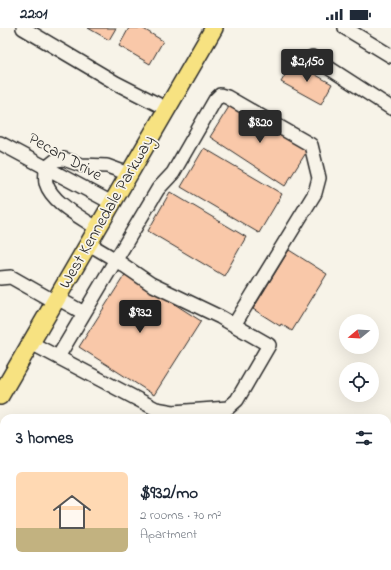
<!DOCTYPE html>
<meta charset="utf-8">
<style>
:root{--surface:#fff;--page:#f6f6f7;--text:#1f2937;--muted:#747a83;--accent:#2b2b2b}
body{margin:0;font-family:"Indie Flower",sans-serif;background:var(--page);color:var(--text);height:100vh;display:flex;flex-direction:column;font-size:15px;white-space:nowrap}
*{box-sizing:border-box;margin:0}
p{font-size:13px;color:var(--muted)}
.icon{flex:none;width:22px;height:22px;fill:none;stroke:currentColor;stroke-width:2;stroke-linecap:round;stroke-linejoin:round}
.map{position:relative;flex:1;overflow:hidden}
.panel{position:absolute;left:0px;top:386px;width:391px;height:156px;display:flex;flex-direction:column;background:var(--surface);border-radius:12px 12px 0 0;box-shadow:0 4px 16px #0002}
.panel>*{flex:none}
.needle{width:26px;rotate:252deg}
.tools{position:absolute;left:339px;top:286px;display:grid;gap:8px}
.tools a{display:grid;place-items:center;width:40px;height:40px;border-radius:50%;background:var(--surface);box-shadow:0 4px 16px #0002;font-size:20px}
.price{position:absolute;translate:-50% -34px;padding:0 9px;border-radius:4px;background:var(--accent);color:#fff;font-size:13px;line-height:26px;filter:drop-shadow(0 1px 2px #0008)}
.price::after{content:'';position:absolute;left:50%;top:24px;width:12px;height:9px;margin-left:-6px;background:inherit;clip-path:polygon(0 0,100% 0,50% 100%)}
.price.selected{background:#222;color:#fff}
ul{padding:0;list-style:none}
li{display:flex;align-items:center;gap:12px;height:100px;padding:0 16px}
li span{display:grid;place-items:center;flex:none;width:112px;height:80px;border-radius:6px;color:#555}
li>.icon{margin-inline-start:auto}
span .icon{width:48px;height:48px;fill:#fffc;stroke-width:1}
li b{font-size:17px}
h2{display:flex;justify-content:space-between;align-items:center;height:48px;padding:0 16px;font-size:17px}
.status{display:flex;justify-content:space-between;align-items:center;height:28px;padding:0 20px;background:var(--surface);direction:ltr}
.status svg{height:11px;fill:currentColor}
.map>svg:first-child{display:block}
.building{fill:#f9c8a9;stroke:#2b2b2b}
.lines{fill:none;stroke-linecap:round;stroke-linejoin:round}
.minor-casing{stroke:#2b2b2b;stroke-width:16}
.major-casing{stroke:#2b2b2b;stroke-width:20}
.minor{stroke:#f7f3e8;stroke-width:13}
.major{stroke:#f7e281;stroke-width:17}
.labels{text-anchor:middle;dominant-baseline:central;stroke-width:3.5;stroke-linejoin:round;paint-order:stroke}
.street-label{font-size:17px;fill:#2b2b2b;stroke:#f7f3e8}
</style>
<div class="status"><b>22:01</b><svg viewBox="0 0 49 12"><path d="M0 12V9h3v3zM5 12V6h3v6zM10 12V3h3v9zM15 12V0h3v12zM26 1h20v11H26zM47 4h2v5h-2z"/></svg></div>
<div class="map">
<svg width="391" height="542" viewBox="0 0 391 542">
<rect width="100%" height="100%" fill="#f7f3e8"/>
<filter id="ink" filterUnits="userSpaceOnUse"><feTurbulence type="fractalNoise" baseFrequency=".025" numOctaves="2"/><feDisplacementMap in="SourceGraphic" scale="8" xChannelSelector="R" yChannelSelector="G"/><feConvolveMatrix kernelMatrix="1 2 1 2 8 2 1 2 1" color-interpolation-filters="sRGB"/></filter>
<g filter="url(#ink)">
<path class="building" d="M88,0H116L109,12Z
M129,0H142L163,13L150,36L119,18Z
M293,34L332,56L321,76L281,54Z
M232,74L309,120L285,158L210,109Z
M204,120L282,166L259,205L181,159Z
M170,164L246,209L224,248L148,203Z
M289,222L327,246L292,303L281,296L280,298L253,281Z
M126,245L201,293L154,367L79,319Z
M0,496L4,498V512L0,519Z
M35,538H48L44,542H38Z"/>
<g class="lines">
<g class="minor-casing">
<path id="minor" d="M23,0L116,55L167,81
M345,0L391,28
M312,29L391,80
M0,115L112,175
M98,201C81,189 52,175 46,155C45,151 46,145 46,140L56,132L64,131L81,137L107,138L129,146
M0,250L11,249L55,274
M57,270L84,285
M31,315L156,381L173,384L228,380L237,372L269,317L220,289L151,256L116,232L89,216
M58,329L158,161L173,145L215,72L220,67L227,69L311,117L319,150L315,165L234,297
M0,419L3,421L0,427
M387,448L391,446
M0,527L4,521
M89,538L91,542
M62,542L67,538
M117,542L127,538"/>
</g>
<g class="major-casing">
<path id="major" d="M0,368L214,0"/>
</g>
<use href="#minor" class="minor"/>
<use href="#major" class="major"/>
</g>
</g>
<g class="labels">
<g class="street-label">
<text transform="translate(65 129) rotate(29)">Pecan Drive</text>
<text transform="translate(107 184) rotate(-60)">West Kennedale Parkway</text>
</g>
</g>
</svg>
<div class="tools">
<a><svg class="needle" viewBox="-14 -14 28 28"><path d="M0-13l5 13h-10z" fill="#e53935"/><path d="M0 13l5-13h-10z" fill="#747a83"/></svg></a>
<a><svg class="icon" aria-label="locate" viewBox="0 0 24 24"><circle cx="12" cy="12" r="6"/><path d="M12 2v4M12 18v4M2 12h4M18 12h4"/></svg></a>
</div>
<b class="price" style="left:307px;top:55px">$2,150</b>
<b class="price" style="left:260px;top:116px">$820</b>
<b class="price selected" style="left:140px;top:306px">$932</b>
<section class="panel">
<h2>3 homes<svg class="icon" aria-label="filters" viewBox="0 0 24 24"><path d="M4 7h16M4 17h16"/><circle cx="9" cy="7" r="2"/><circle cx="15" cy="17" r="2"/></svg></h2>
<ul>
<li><span style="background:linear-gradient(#ffd9b3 70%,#c2b280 0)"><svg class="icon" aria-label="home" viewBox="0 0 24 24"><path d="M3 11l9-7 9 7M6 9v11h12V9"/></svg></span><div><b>$932/mo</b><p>2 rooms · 70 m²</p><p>Apartment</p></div></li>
</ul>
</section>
</div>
